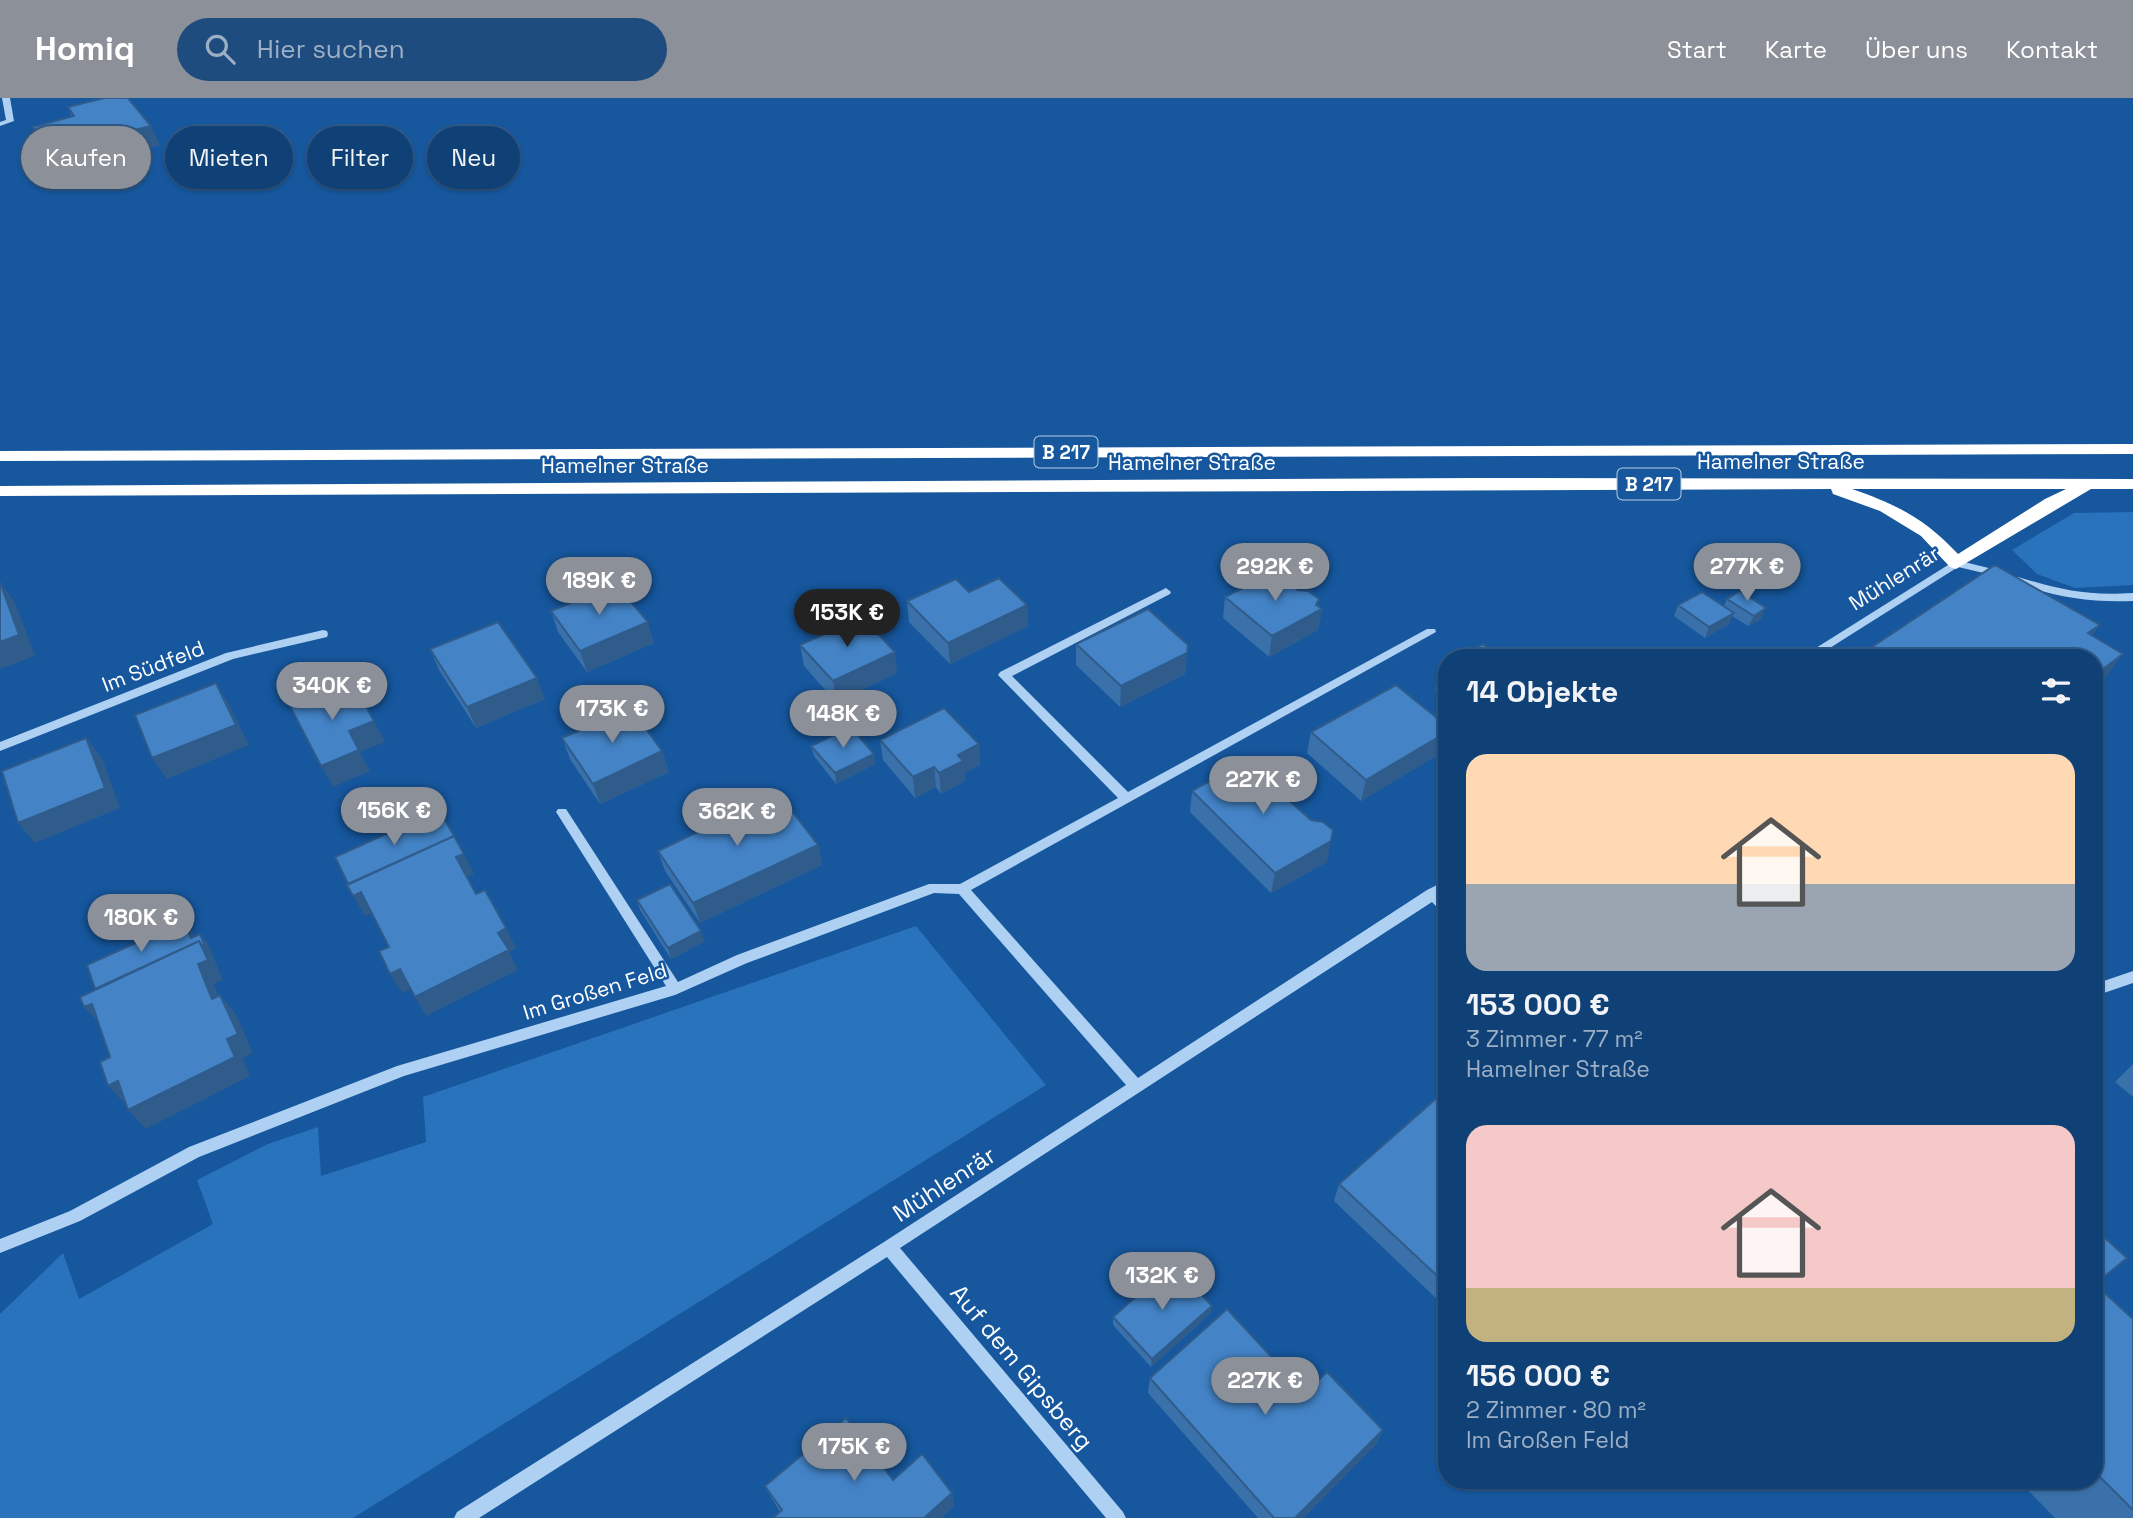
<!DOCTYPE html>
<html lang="de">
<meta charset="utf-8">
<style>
:root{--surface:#104176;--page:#1e4c7e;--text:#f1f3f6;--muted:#9cafc5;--line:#305a88;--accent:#8c9099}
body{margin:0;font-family:"Space Grotesk",sans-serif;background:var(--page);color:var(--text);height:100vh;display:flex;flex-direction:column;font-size:26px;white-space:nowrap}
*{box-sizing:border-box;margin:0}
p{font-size:23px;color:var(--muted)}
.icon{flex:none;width:38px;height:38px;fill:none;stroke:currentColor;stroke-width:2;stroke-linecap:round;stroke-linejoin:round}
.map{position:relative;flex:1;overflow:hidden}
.drawer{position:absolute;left:1438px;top:551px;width:665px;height:840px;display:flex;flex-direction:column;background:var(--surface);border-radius:28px;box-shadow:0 2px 5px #0004,0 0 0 2px var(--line)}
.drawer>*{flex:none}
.top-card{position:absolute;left:21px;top:28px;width:665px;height:63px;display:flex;gap:14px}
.price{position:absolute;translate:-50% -60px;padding:0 16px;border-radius:24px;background:var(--accent);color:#fff;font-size:23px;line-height:46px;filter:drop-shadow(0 2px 4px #0008)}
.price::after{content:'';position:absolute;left:50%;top:42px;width:21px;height:16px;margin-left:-10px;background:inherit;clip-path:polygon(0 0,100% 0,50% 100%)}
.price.on{background:#222;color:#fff}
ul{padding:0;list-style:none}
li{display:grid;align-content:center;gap:14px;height:371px;padding:0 28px}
li span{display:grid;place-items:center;height:217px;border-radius:21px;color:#555}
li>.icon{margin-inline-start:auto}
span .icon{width:126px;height:126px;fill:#fffc;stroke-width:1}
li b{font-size:30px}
h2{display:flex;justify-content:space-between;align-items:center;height:84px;padding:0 28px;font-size:30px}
.chip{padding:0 24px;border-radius:32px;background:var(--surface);box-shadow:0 2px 5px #0004,0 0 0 2px var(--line);font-size:24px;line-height:63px}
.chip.on{background:var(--accent);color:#fff}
header{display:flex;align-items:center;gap:42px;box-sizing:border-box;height:98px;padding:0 35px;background:var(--accent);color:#fff}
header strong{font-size:33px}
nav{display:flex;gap:38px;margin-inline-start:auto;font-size:24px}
.search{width:490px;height:63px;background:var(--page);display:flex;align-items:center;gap:18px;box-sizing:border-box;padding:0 24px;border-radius:38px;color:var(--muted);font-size:26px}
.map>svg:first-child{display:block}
.green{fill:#2972bc}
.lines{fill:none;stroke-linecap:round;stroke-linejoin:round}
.minor{fill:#aed0f3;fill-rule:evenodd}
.highway{fill:#fff;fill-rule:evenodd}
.wall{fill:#3a71aa}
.shaded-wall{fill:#2f5c8b}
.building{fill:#4383c6;stroke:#2f5c8b;stroke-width:2}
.labels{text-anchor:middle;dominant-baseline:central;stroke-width:5;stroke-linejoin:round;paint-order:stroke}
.shield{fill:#16579e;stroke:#b9cde2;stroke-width:2}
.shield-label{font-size:19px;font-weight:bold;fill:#fff}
.street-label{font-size:21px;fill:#fff;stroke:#16579e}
.near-street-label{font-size:24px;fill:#fff;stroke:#16579e}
</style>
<header>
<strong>Homiq</strong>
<div class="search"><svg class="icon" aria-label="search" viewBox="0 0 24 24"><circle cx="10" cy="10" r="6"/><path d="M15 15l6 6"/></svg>Hier suchen</div>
<nav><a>Start</a><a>Karte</a><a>Über uns</a><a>Kontakt</a></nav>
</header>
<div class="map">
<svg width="2133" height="1420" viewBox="0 0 2133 1420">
<rect width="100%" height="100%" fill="#16579e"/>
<path class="green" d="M2133,414V487L2075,490L2037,476L2012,452L2074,415Z
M916,828L1046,987L353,1420H0V1216L63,1155L79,1201L213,1126L197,1082L268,1046L318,1029L321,1078L426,1044L423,999Z"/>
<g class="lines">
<path class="minor" d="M2,0H10L14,23L0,28V24L6,22Z
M1956,462L2005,474L2006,476L2001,479L1958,469L1814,560H1800Z
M2018,479C2062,492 2086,498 2133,495V503C2091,505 2053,499 2014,484L2013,482L2014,480Z
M1166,490L1171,494L1170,496L1012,578L1128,694L1427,531H1435L1436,534L971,792L1138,980L1427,792L1447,782V793L1442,797L1447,802V815L1442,814L1432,804L900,1150L1123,1414L1126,1420H1106L887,1159L479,1420H454L457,1414L884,1144L1126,987L959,796L934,795L747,865L675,897L404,978L199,1059L80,1123L0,1155V1141L70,1113L189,1049L397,968L666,888L558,717L556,714L558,711H566L678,884L737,857L929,786H960L1118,700L998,577L1000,574Z
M323,532L327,533L328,536L327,539L233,561L0,653V644L226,555Z
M2133,873V885L2095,898V886Z"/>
<path class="highway" d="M2133,346V356L0,363V353Z
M1475,380L2133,381V391H2091L1956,471L1950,469L1921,438L1880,413L1833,396L1831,391L0,398V388ZM1852,391H2066L2045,401L1958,456C1924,420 1898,407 1852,391Z"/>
</g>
<path class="wall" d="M68,9L160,47L108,60L104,54L56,67L43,48L33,29L72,19Z
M1298,492L1322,511L1318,532L1269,559L1223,520L1225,499Z
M969,494L1027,507L1028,528L950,566L909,524L907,503Z
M1727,501L1761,521L1748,528L1732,518L1729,526L1705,540L1674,518L1678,507L1724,508Z
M551,513L654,545L587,574L558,534Z
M1076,546L1188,547L1185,576L1120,609L1076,567Z
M800,547L897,575L836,604L804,568Z
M430,551L545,601L476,630L439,572Z
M1447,566V601L1435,591L1440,570Z
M1447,628V648L1446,652L1361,703L1307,655L1311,634Z
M562,640L662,653L669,674L600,706L570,661Z
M880,642L979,646L980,667L964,675L965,683L941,696L936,689L915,700L883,662Z
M811,648L874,656L875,666L836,686L814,658Z
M1267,682L1327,764L1271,795L1190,714L1192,693Z
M818,747L822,767L700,825L665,773L658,753Z
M637,802L705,843L671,861L640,812Z
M2133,966V999L2115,984Z
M1447,991V1199L1441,1205L1334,1103L1339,1086Z
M2095,1131V1186L2133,1221V1420H2055L2018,1382H2095Z
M1212,1208L1210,1216L1151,1269L1113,1227V1219Z
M1150,1280L1305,1295L1383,1332L1376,1346L1303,1420H1258L1148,1295Z
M893,1382L952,1395L954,1408L941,1420H773L780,1414L772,1401L765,1388Z"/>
<path class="shaded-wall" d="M151,28L160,47L108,60L98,41Z
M94,35L104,54L56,67L46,48Z
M0,484L15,504L35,558L0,571Z
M1319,501L1317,514L1322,511L1318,532L1269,559L1272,538L1316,507Z
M1027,507L1028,528L950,566L948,545Z
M1766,510L1761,521L1748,528L1754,518Z
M1734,515L1729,526L1705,540L1709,529Z
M648,524L654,545L587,574L580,553Z
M2100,527L2076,560L2088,535Z
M895,554L897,575L836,604L833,583Z
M1187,555L1185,576L1120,609L1121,588Z
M2123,556L2095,594V577Z
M537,580L545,601L476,630L467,609Z
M216,585L229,606L249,647L167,681L152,660Z
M374,623L385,644L360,654L370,673L333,689L321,668L349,633Z
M1447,634V648L1446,652L1361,703L1366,682Z
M86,640L102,660L120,710L35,745L18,725Z
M979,646L980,667L964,675L965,683L941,696L939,675L958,657Z
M662,653L669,674L600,706L593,686Z
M874,656L875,666L836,686L835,675Z
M934,669L936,689L915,700L913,679Z
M1331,743L1327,764L1271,795L1275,775Z
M818,747L822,767L700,825L693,805Z
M464,756L474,776L466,780L365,818L353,798V797Z
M184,823L192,834L199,850L191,840Z
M506,830L516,850L509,854L518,872L426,918L415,899L498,835Z
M701,833L705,843L671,861L668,850Z
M200,836L208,846L223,882L214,886L228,921L102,928L84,909L199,843Z
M400,871L412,891L402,895L390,876Z
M220,897L236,916L253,955L243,960L250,978L146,1031L128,1012L227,941Z
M118,983L126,1007L108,988Z
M1447,1192V1199L1441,1205Z
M1212,1208L1210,1216L1151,1269L1152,1261Z
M1383,1332L1376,1346L1303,1420H1295Z
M952,1395L954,1408L941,1420H924Z"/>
<path class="building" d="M104,0H128L151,28L98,41L94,35L46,48L33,29L74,18L68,9Z
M1995,467L2100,527L2088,535L2123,556L2095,577V560H1859L1857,559Z
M1275,474L1298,492L1308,493L1319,501L1316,507L1322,511L1272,538L1225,499Z
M999,480L1027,507L948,545L907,503L956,481L969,494Z
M0,484L19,537L0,544Z
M616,486L648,524L580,553L551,513Z
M1740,493L1766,510L1754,518L1727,501Z
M1702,494L1734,515L1709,529L1678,507Z
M1148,511L1188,547L1187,555L1121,588L1076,546Z
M862,519L895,554L833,583L800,547Z
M498,524L537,580L467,609L430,551Z
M1483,546L1501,560H1458Z
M1447,566V575L1440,570Z
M352,583L374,623L349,633L359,652L321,668L290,608Z
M216,585L236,627L152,660L135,617Z
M1396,587L1447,628V634L1366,682L1311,634Z
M631,610L662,653L593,686L562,640Z
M944,610L979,646L958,657L963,663L939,675L934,669L913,679L880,642Z
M851,629L874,656L835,675L811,648Z
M86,640L105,690L18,725L2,673Z
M1246,663L1258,664L1268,672L1266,682L1311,722L1323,724L1333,732L1331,743L1275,775L1192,693Z
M778,695L818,747L693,805L658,753Z
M439,712L454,738L348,786L335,759Z
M454,738L464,756L456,759L476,796L485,792L506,830L498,835L509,852L415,899L400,871L390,876L379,853L389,849L361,794L353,798L347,787Z
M670,786L701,833L668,850L637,802Z
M184,823L191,840L200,836L207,853L199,843L95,891L87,867Z
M199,843L208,862L198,866L212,901L220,897L238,936L227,941L235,959L128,1012L118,983L108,988L100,964L110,959L92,906L84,909L80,899Z
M1447,991V1187L1339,1086Z
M2095,1131L2127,1160L2095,1186L2133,1221V1412L2095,1374Z
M1173,1166L1212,1208L1152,1261L1113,1219Z
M1227,1211L1305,1295L1327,1274L1383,1332L1295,1420H1274L1150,1280Z
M846,1320L893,1382L922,1356L952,1395L924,1420H773L782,1412L765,1388Z"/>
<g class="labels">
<g class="shield">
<rect x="1034.5" y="338.5" width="63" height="31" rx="5"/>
<rect x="1617.5" y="370.5" width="63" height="31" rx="5"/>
</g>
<g class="shield-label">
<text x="1066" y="354">B 217</text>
<text x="1649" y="386">B 217</text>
</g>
<g class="street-label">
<text x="1781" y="363">Hamelner Straße</text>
<text x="1192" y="364">Hamelner Straße</text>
<text x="625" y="367">Hamelner Straße</text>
<text transform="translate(1894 480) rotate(-32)">Mühlenrär</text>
<text transform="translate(153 568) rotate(-21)">Im Südfeld</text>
<text transform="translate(595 893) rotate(-17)">Im Großen Feld</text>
</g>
<g class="near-street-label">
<text transform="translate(944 1086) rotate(-33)">Mühlenrär</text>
<text transform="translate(1022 1269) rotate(50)">Auf dem Gipsberg</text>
</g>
</g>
</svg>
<b class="price" style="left:1275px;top:505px">292K €</b>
<b class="price" style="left:1747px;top:505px">277K €</b>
<b class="price" style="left:599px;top:519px">189K €</b>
<b class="price on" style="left:847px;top:551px">153K €</b>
<b class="price" style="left:332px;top:624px">340K €</b>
<b class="price" style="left:612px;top:647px">173K €</b>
<b class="price" style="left:843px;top:652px">148K €</b>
<b class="price" style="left:1263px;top:718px">227K €</b>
<b class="price" style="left:394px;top:749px">156K €</b>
<b class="price" style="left:737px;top:750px">362K €</b>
<b class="price" style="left:141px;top:856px">180K €</b>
<b class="price" style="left:1162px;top:1214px">132K €</b>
<b class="price" style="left:1265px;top:1319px">227K €</b>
<b class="price" style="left:854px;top:1385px">175K €</b>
<div class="top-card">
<a class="chip on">Kaufen</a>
<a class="chip">Mieten</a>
<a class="chip">Filter</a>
<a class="chip">Neu</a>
</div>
<section class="drawer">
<h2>14 Objekte<svg class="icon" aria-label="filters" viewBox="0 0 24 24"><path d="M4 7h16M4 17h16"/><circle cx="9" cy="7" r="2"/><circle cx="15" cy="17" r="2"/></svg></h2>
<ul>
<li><span style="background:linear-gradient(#ffd9b3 60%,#9aa5b1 0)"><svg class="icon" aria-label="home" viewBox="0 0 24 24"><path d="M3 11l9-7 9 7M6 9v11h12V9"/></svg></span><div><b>153 000 €</b><p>3 Zimmer · 77 m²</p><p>Hamelner Straße</p></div></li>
<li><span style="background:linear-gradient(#f6c9c9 75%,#c2b280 0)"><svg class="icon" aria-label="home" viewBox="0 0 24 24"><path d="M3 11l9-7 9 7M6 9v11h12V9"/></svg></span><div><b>156 000 €</b><p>2 Zimmer · 80 m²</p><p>Im Großen Feld</p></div></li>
</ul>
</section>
</div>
